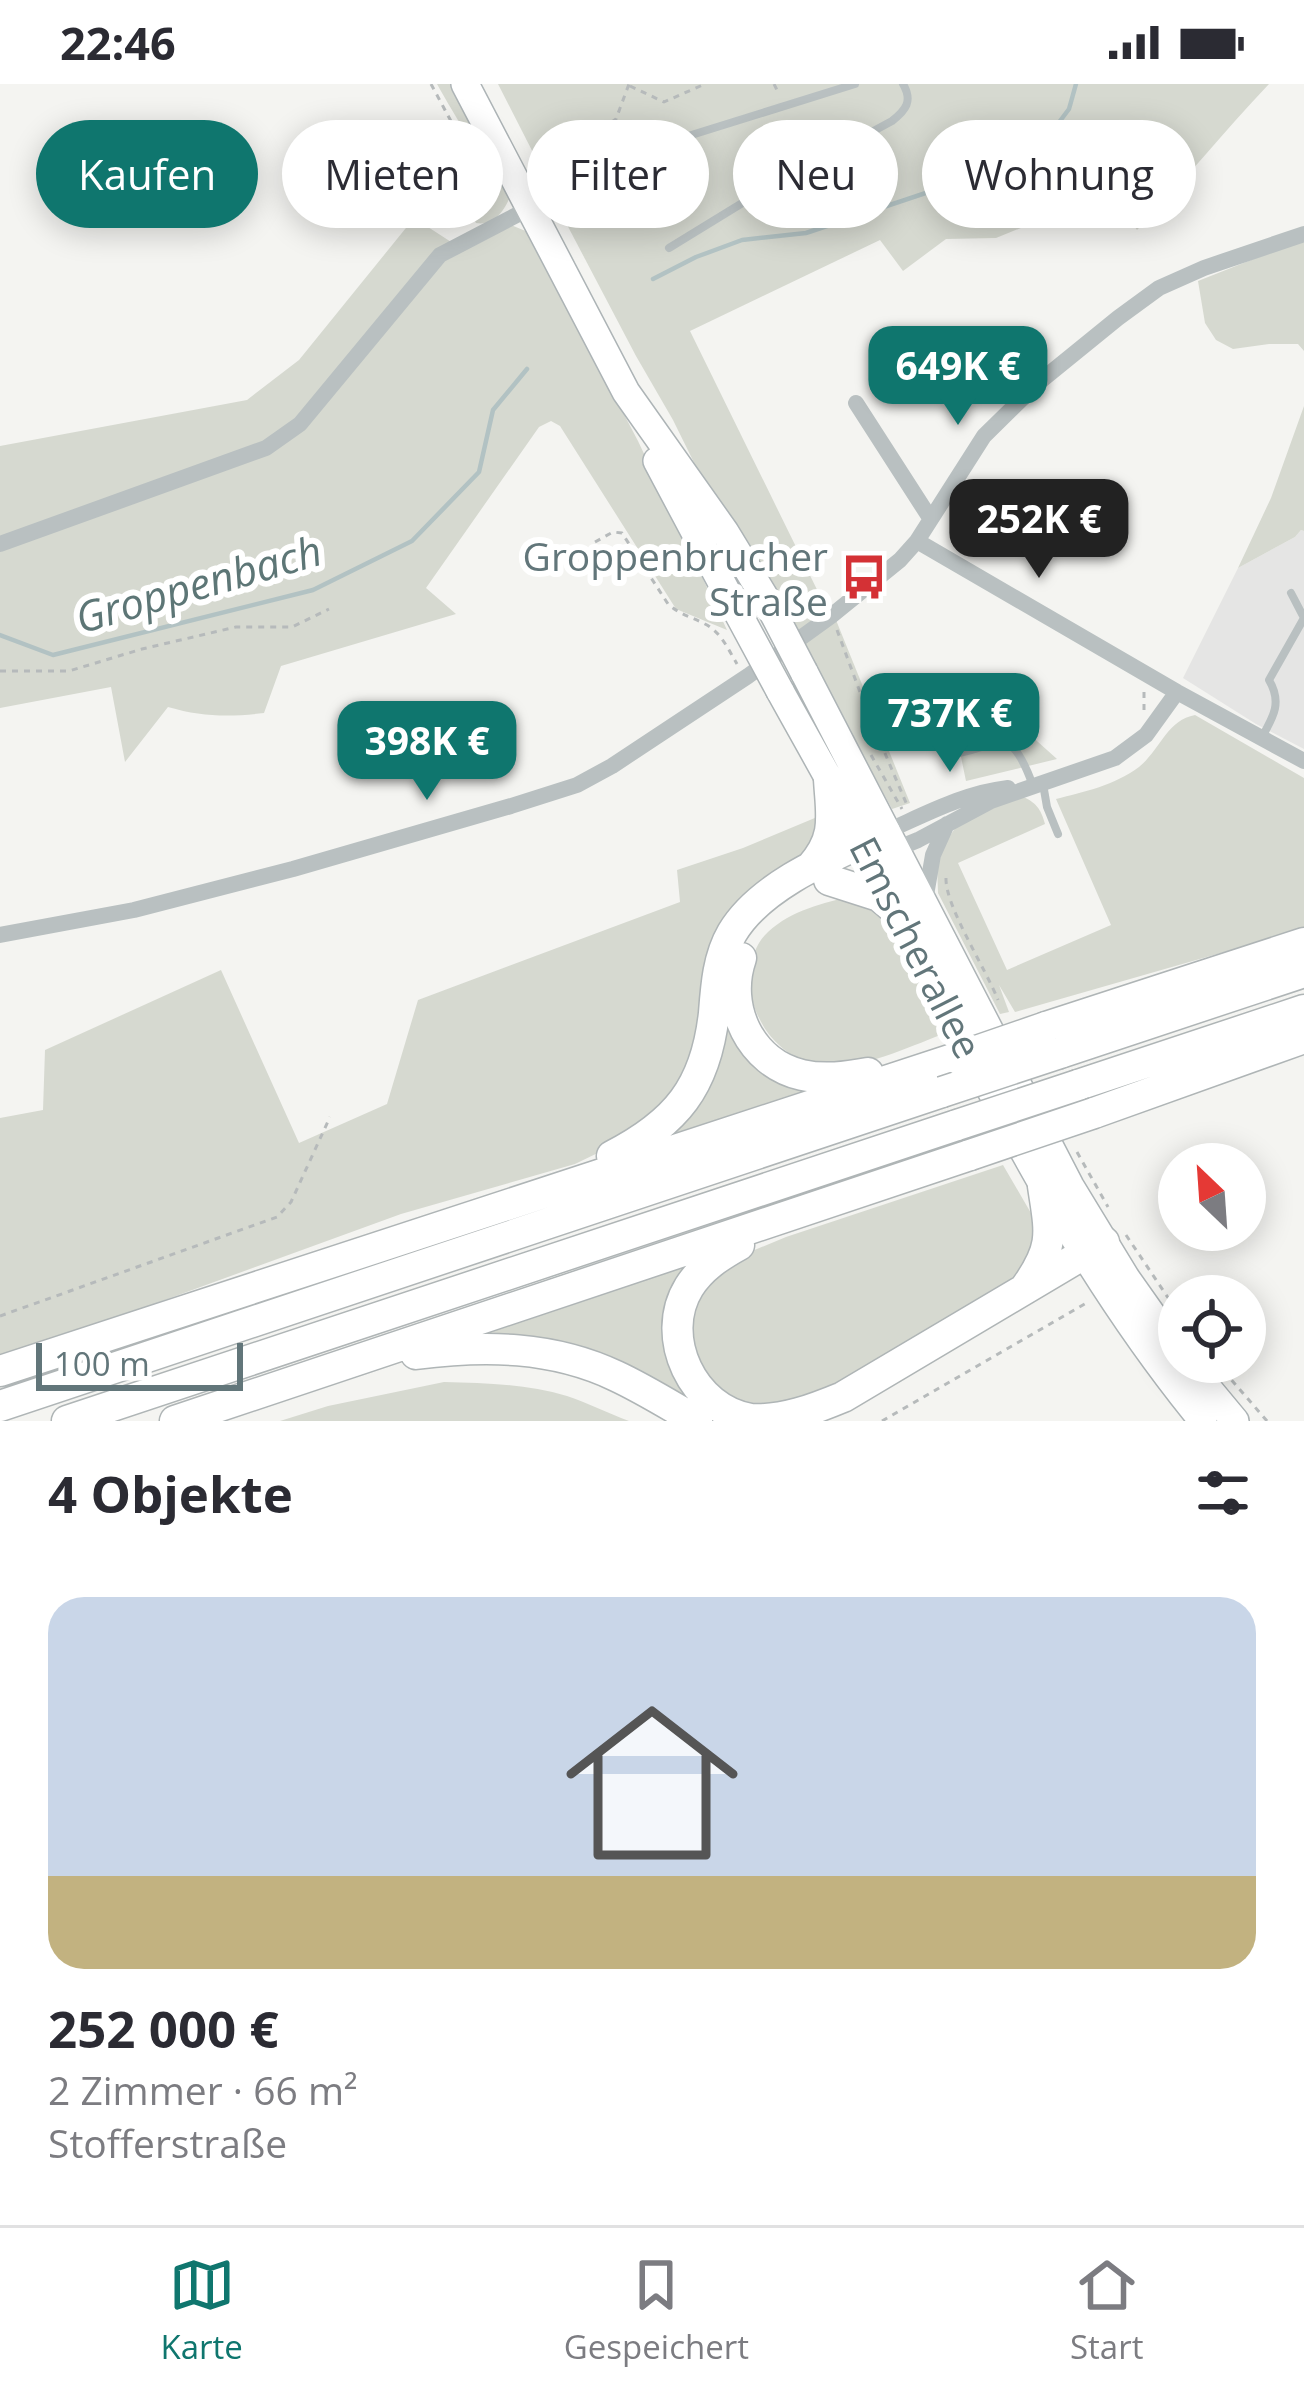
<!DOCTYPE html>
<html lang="de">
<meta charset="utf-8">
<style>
:root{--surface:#fff;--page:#f7f7f7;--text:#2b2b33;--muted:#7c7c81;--line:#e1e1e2;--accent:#0f766e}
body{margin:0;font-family:"Open Sans",sans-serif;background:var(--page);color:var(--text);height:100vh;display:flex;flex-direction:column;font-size:45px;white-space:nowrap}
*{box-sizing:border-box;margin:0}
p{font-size:39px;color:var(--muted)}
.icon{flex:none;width:66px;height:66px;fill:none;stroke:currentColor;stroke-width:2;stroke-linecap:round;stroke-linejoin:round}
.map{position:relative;height:1337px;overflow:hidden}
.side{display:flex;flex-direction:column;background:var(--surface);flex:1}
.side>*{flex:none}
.guide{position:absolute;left:36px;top:36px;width:1233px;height:108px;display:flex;gap:24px}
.needle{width:78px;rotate:335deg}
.fabs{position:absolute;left:1158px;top:1059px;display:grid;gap:24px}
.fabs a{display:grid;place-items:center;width:108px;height:108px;border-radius:50%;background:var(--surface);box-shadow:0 6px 30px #0003;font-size:60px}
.scale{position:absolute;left:36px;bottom:30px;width:207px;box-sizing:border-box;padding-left:12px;border:6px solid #62767a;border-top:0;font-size:33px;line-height:42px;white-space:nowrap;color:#62767a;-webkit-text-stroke:9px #fff;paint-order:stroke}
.price{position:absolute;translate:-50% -102px;padding:0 27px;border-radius:24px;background:var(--accent);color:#fff;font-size:39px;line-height:78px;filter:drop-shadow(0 3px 6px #0008)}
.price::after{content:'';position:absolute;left:50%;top:72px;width:36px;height:27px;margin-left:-18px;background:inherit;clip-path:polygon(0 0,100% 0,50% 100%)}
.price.selected{background:#222;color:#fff}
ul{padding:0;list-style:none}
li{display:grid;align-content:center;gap:24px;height:636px;padding:0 48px}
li+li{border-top:3px solid var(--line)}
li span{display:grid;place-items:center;height:372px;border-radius:36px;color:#555}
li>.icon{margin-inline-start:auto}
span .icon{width:216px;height:216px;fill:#fffc;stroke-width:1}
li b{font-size:51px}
h2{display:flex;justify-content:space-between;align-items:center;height:144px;padding:0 48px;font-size:51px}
.pill{padding:0 42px;border-radius:54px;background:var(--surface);box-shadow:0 6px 30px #0003;font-size:42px;line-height:108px}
.pill.selected{background:var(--accent);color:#fff}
.status{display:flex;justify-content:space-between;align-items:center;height:84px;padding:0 60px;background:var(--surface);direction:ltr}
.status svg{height:33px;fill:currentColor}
.dock{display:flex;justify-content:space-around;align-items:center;height:168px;border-top:3px solid var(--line);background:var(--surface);font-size:33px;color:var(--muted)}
.dock a{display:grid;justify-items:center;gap:6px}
.dock .selected{color:var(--accent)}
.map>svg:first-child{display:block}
.built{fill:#e5e5e4}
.green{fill:#d6d9d0}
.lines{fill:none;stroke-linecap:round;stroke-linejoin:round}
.stream{stroke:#b2c2c3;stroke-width:4.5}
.primary-casing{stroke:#adb4b6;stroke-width:30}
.highway-casing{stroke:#afb5b6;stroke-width:33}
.path{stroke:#b6babb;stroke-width:3;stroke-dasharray:6 6;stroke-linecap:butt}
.lane{stroke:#b9c0c1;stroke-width:8}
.street{stroke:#b9c0c1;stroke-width:16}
.primary{stroke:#fff;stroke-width:27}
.highway{stroke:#fff;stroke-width:30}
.primary-bridge-casing{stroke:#adb4b6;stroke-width:30;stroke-linecap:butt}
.highway-bridge-casing{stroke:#afb5b6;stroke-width:33;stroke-linecap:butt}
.primary-bridge{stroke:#fff;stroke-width:27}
.highway-bridge{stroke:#fff;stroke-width:30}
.labels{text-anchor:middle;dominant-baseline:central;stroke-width:12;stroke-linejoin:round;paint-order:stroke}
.poi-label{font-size:39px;fill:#62767a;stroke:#fff;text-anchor:end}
.street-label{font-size:39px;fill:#62767a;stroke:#fff}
.water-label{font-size:42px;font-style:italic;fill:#5d7676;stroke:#fff}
</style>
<div class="status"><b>22:46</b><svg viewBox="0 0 49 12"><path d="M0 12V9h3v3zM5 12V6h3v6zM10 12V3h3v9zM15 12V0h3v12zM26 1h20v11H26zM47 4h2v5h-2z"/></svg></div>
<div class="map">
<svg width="1304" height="1337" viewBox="0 0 1304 1337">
<rect width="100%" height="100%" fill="#f4f4f1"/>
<path class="built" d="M1301,446L1304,447V665L1256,640L1183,594L1238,484L1295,453Z"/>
<path class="green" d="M437,0H451L510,113C504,127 494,142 476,139L472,131C490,74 463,48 437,0Z
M498,0H1269C1223,48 1183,99 1137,146L1122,125L1107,93L1060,128L996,154L946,155L903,187L880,156L690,247L828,528L836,536L910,719L892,725L810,573L710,411L673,336L636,272L554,116L564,94L549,100Z
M414,134L462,165L511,141L528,148L638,357L727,546L676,525L560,342L551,337L539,343L426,504L456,530L281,582L264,629C230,633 202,633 168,623L125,678L111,603L0,624V362L247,316L299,276Z
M1304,155V267L1298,260H1269L1233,265L1216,256L1205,239L1198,197Z
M1304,322V447L1301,446L1295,453L1238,484L1271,414Z
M1195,631L1304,694V845L1015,928L999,901L1009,928L1000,930L938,809L937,780L944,760L956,743L973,732L1021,712C1036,718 1041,725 1045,740L958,779L1007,886L1111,841L1056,715C1084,708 1115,701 1139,683C1160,666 1167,636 1195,631Z
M1018,640L1057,675L966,697L956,649Z
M822,731L820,755L747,818L688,999L635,1051L575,1080L401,1130L0,1276V1034L43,1026L45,966L221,886L299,1059L387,1020L418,916L680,818L677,786L743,764Z
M853,812L881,821L945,949C918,960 868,981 840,983C783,986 741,932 752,879C754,867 759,856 768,848C792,826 823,819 853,812Z
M718,925L733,946L830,1012L659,1066Z
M1003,1081L1035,1136L1036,1178L873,1296L753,1335L460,1254L709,1172L745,1170L786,1153Z
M444,1298C486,1299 527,1300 567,1312C588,1319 608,1329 629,1337H280L328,1322Z"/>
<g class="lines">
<path class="stream" d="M653,195L696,173L742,156L806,149L1033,73L1069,25L1076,0
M0,551L53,571L313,506L412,457L479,388L493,326L527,285"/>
<g class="primary-casing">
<path id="primary" d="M465,0L626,308L725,448L767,517
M657,377L732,518
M804,588L1070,1102L1126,1194L1179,1269
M780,607C811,663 843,719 873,776C972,969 1064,1168 1203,1337
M1186,1278L1235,1337"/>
</g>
<g class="highway-casing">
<path id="highway" d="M811,783C838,753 831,731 829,695
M829,796L879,812L898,828
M741,874C724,923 750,979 802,991C824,996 846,993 868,989
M1046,943L1304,859
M1060,969L1304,888
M1078,1001L1304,926
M1094,1029L1304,954
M612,1072C676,1039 706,1003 714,929C716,902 718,873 732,849C761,800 835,771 885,748
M739,1161C719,1172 701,1184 689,1203C658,1253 693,1326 751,1335C783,1337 814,1325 843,1313L1104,1158
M1026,1203C1055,1162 1050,1149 1043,1102
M416,1270C485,1261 553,1262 616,1292C644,1305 671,1322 697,1337
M0,1287L956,974
M0,1322L942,1008
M67,1337L957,1041
M175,1337L970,1071"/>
</g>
<path class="path" d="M431,0L473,78V106L461,142
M774,0L779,10
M630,2L664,18L705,0
M563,73L616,35L629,0
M595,458L613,448L622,449L668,520C680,531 692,533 705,540C721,548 728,565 737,580
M837,546L867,627L907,721
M0,587H69L142,565L236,543H292L329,525
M1144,626V606
M871,671L902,725
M946,794C945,822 986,885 998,916
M1077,1068L1108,1123
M1126,1151L1179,1230
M0,1232L277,1133L291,1118L330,1033
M1216,1278L1267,1337
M882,1337L1088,1218"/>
<path class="lane" d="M532,122L597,89L669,58L855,0
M669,164L757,110L892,37C906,26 913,17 903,0
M1262,653C1274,632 1282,618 1269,596L1304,534L1291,509
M945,671C998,667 1007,632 1032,699
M1043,700L1047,723L1058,750"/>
<path class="street" d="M856,319L930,434
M917,457L1177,608L1304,677
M0,460L266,364L300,340L440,171L530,124
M885,748C924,731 964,709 1008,704
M891,767L918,756L991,717L1115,674L1146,651L1177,608
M925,817L933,771L947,740
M0,851L134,826L293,785L511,722L577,701L612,682L748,592L831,532L900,476L917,457L984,352L1038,299L1118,234L1159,204L1204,184L1304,150"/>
<use href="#primary" class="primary"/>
<use href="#highway" class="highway"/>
<g class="primary-bridge-casing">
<path id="primary-bridge" d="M767,517L804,588
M732,518L780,607"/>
</g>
<g class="highway-bridge-casing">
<path id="highway-bridge" d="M956,974L1046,943
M942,1008L1060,969
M957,1041L1078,1001
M970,1071L1094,1029"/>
</g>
<use href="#primary-bridge" class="primary-bridge"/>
<use href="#highway-bridge" class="highway-bridge"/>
</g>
<defs>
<g id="bus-bare" transform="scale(3.6)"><path d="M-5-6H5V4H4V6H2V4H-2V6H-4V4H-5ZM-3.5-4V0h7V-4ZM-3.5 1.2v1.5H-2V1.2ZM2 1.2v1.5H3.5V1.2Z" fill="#d43135" stroke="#fff" stroke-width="2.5" paint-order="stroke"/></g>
</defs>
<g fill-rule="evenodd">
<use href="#bus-bare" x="864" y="493"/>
</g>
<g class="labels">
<g class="poi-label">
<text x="828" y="471">Groppenbrucher<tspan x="828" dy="45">Straße</tspan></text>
</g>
<g class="street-label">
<text transform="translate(917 863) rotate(63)">Emscherallee</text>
</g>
<g class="water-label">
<text transform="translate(198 499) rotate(-16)">Groppenbach</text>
</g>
</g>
</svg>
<div class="fabs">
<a><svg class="needle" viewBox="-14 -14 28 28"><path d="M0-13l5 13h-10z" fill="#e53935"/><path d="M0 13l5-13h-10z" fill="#7c7c81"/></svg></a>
<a><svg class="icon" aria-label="locate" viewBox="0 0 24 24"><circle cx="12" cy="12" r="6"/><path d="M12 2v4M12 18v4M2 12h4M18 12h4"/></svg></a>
</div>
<div class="scale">100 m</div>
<b class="price" style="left:958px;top:344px">649K €</b>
<b class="price selected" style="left:1039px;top:497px">252K €</b>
<b class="price" style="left:950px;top:691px">737K €</b>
<b class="price" style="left:427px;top:719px">398K €</b>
<div class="guide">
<a class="pill selected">Kaufen</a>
<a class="pill">Mieten</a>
<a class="pill">Filter</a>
<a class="pill">Neu</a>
<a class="pill">Wohnung</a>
</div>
</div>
<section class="side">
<h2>4 Objekte<svg class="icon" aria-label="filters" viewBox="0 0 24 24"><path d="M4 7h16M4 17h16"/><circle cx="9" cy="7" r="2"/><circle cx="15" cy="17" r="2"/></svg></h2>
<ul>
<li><span style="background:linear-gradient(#c9d6e8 75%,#c2b280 0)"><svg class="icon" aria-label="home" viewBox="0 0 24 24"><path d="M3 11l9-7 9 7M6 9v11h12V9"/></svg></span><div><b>252 000 €</b><p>2 Zimmer · 66 m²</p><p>Stofferstraße</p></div></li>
</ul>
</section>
<nav class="dock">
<a class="selected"><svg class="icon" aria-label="map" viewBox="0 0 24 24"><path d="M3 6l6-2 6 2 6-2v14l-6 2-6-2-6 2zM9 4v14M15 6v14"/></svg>Karte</a>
<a><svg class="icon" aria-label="saved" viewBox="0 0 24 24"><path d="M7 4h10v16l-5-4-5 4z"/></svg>Gespeichert</a>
<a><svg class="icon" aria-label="home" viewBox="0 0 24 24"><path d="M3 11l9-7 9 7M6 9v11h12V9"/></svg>Start</a>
</nav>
